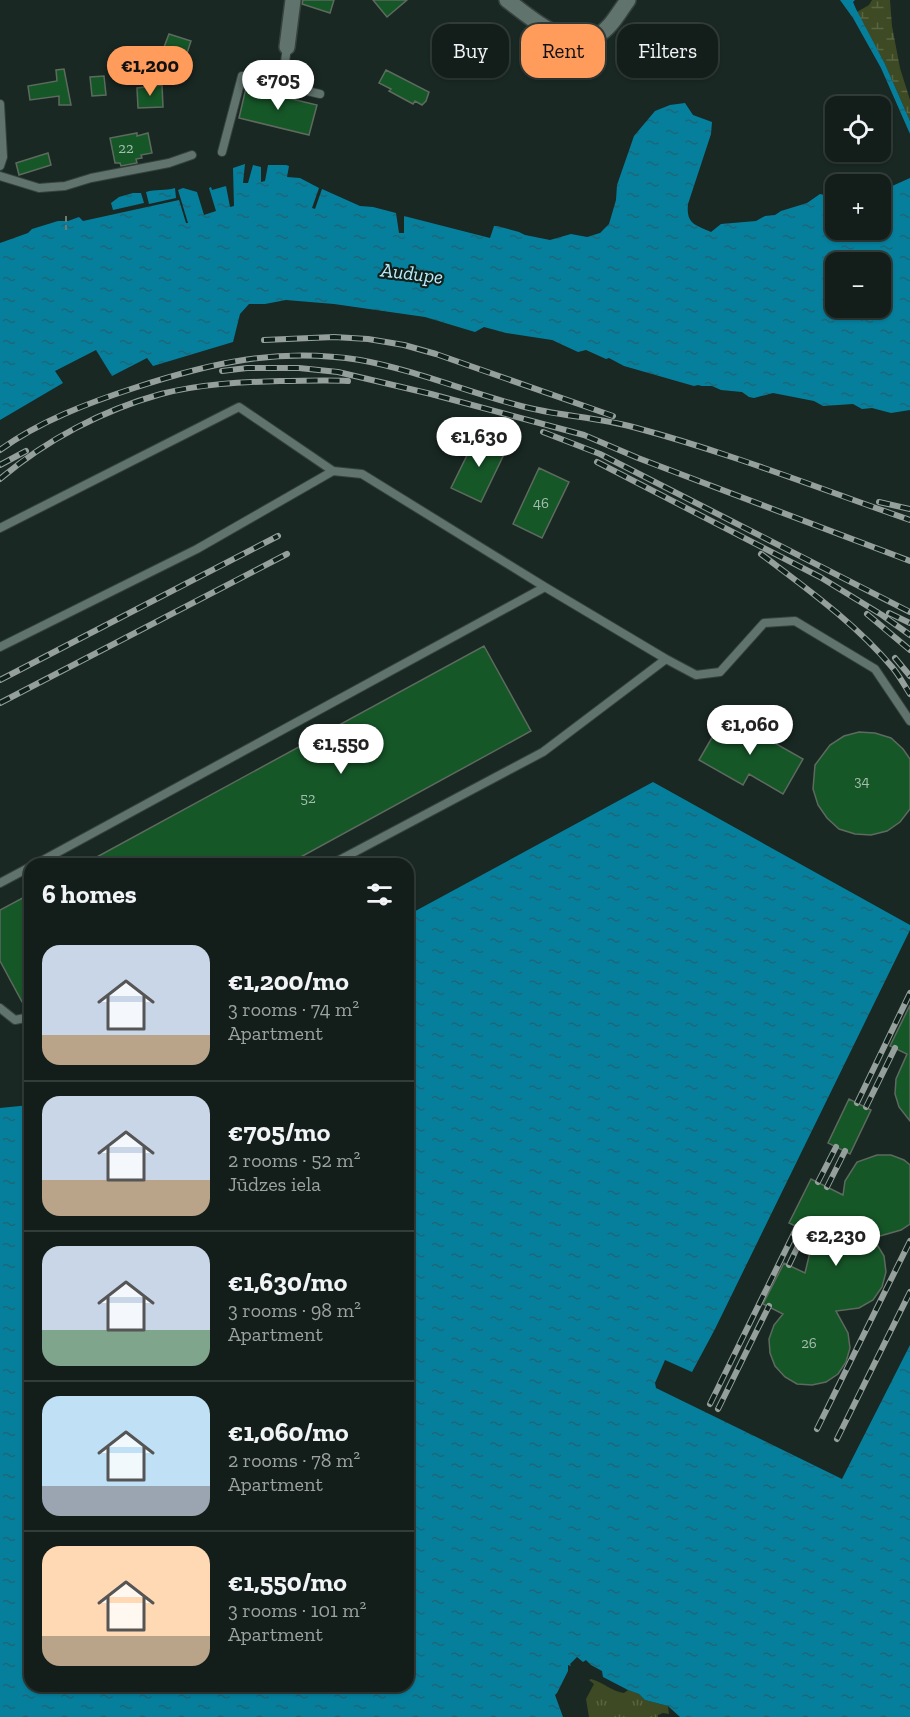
<!DOCTYPE html>
<meta charset="utf-8">
<style>
:root{--surface:#131e1a;--page:#202b27;--text:#f1f3f6;--muted:#9da2a2;--line:#323c39;--accent:#ff9b5b}
body{margin:0;font-family:"Zilla Slab",serif;background:var(--page);color:var(--text);height:100vh;display:flex;flex-direction:column;font-size:22px;white-space:nowrap}
*{box-sizing:border-box;margin:0}
p{font-size:20px;color:var(--muted)}
.icon{flex:none;width:33px;height:33px;fill:none;stroke:currentColor;stroke-width:2;stroke-linecap:round;stroke-linejoin:round}
.map{position:relative;flex:1;overflow:hidden}
.details{position:absolute;left:24px;top:858px;width:390px;height:834px;display:flex;flex-direction:column;background:var(--surface);border-radius:18px;box-shadow:0 2px 4px #0004,0 0 0 2px var(--line)}
.details>*{flex:none}
.hud{position:absolute;left:432px;top:24px;width:387px;height:54px;display:flex;gap:12px}
.controls{position:absolute;left:825px;top:96px;display:grid;gap:12px}
.controls a{display:grid;place-items:center;width:66px;height:66px;border-radius:12px;background:var(--surface);box-shadow:0 2px 4px #0004,0 0 0 2px var(--line);font-size:30px}
.price{position:absolute;translate:-50% -51px;padding:0 14px;border-radius:21px;background:#fff;color:#222;font-size:20px;line-height:39px;filter:drop-shadow(0 2px 3px #0008)}
.price::after{content:'';position:absolute;left:50%;top:36px;width:18px;height:14px;margin-left:-9px;background:inherit;clip-path:polygon(0 0,100% 0,50% 100%)}
.price.active{background:var(--accent);color:#111}
ul{padding:0;list-style:none}
li{display:flex;align-items:center;gap:18px;height:150px;padding:0 18px}
li+li{border-top:2px solid var(--line)}
li span{display:grid;place-items:center;flex:none;width:168px;height:120px;border-radius:18px;color:#555}
li>.icon{margin-inline-start:auto}
span .icon{width:72px;height:72px;fill:#fffc;stroke-width:1}
li b{font-size:26px}
h2{display:flex;justify-content:space-between;align-items:center;height:72px;padding:0 18px;font-size:26px}
.tag{padding:0 21px;border-radius:18px;background:var(--surface);box-shadow:0 2px 4px #0004,0 0 0 2px var(--line);font-size:21px;line-height:54px}
.tag.active{background:var(--accent);color:#111}
.map>svg:first-child{display:block}
.grass{fill:url(#grass-tufts)}
.wetland{fill:url(#wetland-marsh)}
.water{fill:url(#water-ripples);fill-rule:evenodd}
.building{fill:#165728;stroke:#5e6a5f;stroke-width:1.5}
.lines{fill:none;stroke-linecap:round;stroke-linejoin:round}
.service-casing{stroke:#36423e;stroke-width:10}
.minor-casing{stroke:#36423e;stroke-width:18}
.path{stroke:#6e7a76;stroke-width:2;stroke-dasharray:6 3;stroke-linecap:butt}
.service{stroke:#61736d;stroke-width:8}
.minor{stroke:#61736d;stroke-width:15}
.rail-casing{stroke:#95a09c;stroke-width:6}
.rail{stroke:#0f1f1a;stroke-width:4;stroke-dasharray:11;stroke-linecap:butt}
.labels{text-anchor:middle;dominant-baseline:central;stroke-width:4.5;stroke-linejoin:round;paint-order:stroke}
.number-label{font-size:15px;fill:#a5bdae}
.water-label{font-size:20px;font-style:italic;fill:#bdebfb;stroke:#0f1f1a}
</style>
<div class="map">
<svg width="910" height="1717" viewBox="0 0 910 1717">
<defs>
<pattern id="grass-tufts" width="24" height="20" patternUnits="userSpaceOnUse" patternTransform="scale(1.5)"><rect width="24" height="20" fill="#3d4a23"/><path d="M3 7l-1-3M5 7V3M7 7l1-3M15 17l-1-3M17 17v-4M19 17l1-3" fill="none" stroke="#586442"/></pattern>
<pattern id="wetland-marsh" width="20" height="14" patternUnits="userSpaceOnUse" patternTransform="scale(1.5)"><rect width="20" height="14" fill="#3d4a23"/><path d="M1 5h8M5 5V1M11 12h8M15 12V8" fill="none" stroke="#586442"/></pattern>
<pattern id="water-ripples" width="26" height="14" patternUnits="userSpaceOnUse" patternTransform="scale(1.5)"><rect width="26" height="14" fill="#067f9c"/><path d="M2 4q2-2 4 0t4 0M15 11q2-2 4 0t4 0" fill="none" stroke="#1d6778"/></pattern>
</defs>
<rect width="100%" height="100%" fill="#192823"/>
<path class="grass" d="M591,1679C603,1682 611,1691 624,1693L628,1690L639,1694L645,1700L668,1706L669,1714L663,1713L658,1715V1717H589L586,1699L594,1684L589,1680Z"/>
<path class="wetland" d="M872,0H890L892,26L900,68L910,100V121L885,64L857,12L869,5Z"/>
<path class="water" d="M840,0H855L853,2L856,9L885,64L910,121V134L881,68L853,18Z
M685,103L693,115L712,122L711,134L688,204C686,224 695,225 711,232L721,224L756,221L765,216L775,215L781,211L807,203L820,194L830,196L835,198L836,230H880L881,191L910,178V410L891,413L872,408L862,409L853,404L823,406L814,401L773,393L754,398L749,397L742,392L721,390L712,386H702L698,385L694,386L624,366L609,358L606,359L586,350L578,352L552,340L506,333L484,327L475,332L425,317L334,304L286,300L265,304H249L240,314L233,342L153,366L147,358L112,376L96,350L55,371L63,383L0,420V243L28,233L32,229L58,221H68L79,217L83,221L179,200L186,223H188L178,190L183,188L197,192L204,215L216,211L209,188L211,187L212,190L226,186L230,207L234,206L233,168L245,164L243,183H248L253,165L261,167V182L265,181L268,165H286L289,166L287,177L300,178L319,188L312,208L315,209L322,189L360,206L373,207L396,213L399,233H404V216L490,238L494,226H497L519,232L525,235L550,240L571,234L587,237L600,233L609,224L616,200L617,185L634,136L655,111L670,105ZM880,262V308H836V262Z
M175,188L176,198L149,204L146,192C156,189 165,191 175,188Z
M133,193H141L144,203L113,210L111,203L119,197Z
M653,782L910,925V930L715,1329L692,1372L665,1360L655,1383L656,1388L842,1479L910,1345V1717H680L668,1706L645,1700L639,1694L628,1690L603,1677L602,1671L591,1665L586,1660L583,1662L577,1657L570,1664L571,1666L568,1665V1671L557,1693L555,1695L563,1717H0V1108L30,1105V1686H408V915Z"/>
<path class="building" d="M303,0H334L330,13L302,4Z
M373,0H407L387,17Z
M169,34L191,41L186,56L174,52L171,58L161,55Z
M64,69L71,105H59V96L30,100L28,86L57,81L56,70Z
M386,70L429,92L426,101L422,105L415,101L413,104L389,91L391,89L379,83Z
M104,76L106,95L92,96L90,77Z
M162,85L163,107L138,108L137,88Z
M246,88L317,105L309,135L239,118Z
M137,133V136L148,133L152,153L141,155L142,158L136,159L137,163L121,166L120,163H115L110,138Z
M48,153L51,165L19,175L16,163Z
M478,433L507,448L481,502L451,488Z
M539,468L569,482L542,538L513,524Z
M484,646L531,731L288,864H84Z
M725,715L803,759L783,794L749,774L743,785L699,760Z
M859,732L875,733L891,738L903,749L910,759V809L900,822L887,831L871,835L855,834L839,829L827,818L818,805L813,789L815,765L830,745L844,736Z
M30,894V1011H27L0,961V910Z
M910,1005V1121L899,1107L895,1094L896,1079L907,1054L890,1046Z
M849,1099L871,1110L850,1154L828,1143Z
M877,1155H891L904,1160L910,1165V1224L901,1230L873,1238L884,1256L886,1272L882,1287L873,1300L859,1308L836,1311L848,1333L850,1348L846,1362L838,1374L826,1382L812,1385L797,1384L785,1377L775,1366L770,1353L769,1339L774,1325L783,1314L763,1304L784,1263L805,1273L810,1252L820,1238L789,1223L811,1179L843,1195L845,1181L857,1162Z"/>
<g class="lines">
<g class="service-casing">
<path id="service" d="M282,84L287,47
M0,104L3,157L0,166
M222,152L242,76L320,94
M0,176L39,188L65,186L91,178L169,163L192,155
M0,528L239,407L333,471
M0,647L197,549L333,471L362,474L545,587L666,659L696,675L720,672L764,623L795,621L875,669L910,721
M36,864L545,587
M332,864L543,752L666,659
M0,883L30,867
M0,1008L15,1020L30,1017"/>
</g>
<g class="minor-casing">
<path id="minor" d="M507,0C530,17 567,52 598,35C611,28 619,12 628,0
M287,47L293,0"/>
</g>
<path class="path" d="M66,216V230"/>
<use href="#service" class="service"/>
<use href="#minor" class="minor"/>
<g class="rail-casing">
<path id="rail" d="M264,340L334,337L368,339L404,345L436,354L613,416
M222,371L247,368H299L338,372L431,394L584,435L638,458L910,561
M543,432L600,454L910,612
M0,450C40,421 88,403 134,388C210,363 279,347 360,360C415,370 467,392 521,406C558,416 596,417 633,427C727,452 818,488 910,520
M597,462L820,577L882,615L910,635
M0,465L26,451
M0,479C46,440 103,410 161,394C200,384 240,382 280,381C303,381 325,380 348,381
M879,502L910,509
M761,554C807,589 855,623 892,667C899,675 904,685 910,694
M889,613L910,623
M867,614L910,650
M895,658L910,676
M0,680L278,536
M0,703L287,554
M857,1103L910,993
M866,1107L895,1048
M818,1182L836,1147
M827,1187L845,1151
M789,1265L805,1231
M710,1404L797,1227
M718,1409L769,1306
M817,1429L910,1241
M837,1439L910,1292"/>
</g>
<use href="#rail" class="rail"/>
</g>
<g class="labels">
<g class="number-label">
<text x="126" y="148">22</text>
<text x="541" y="503">46</text>
<text x="862" y="781">34</text>
<text x="308" y="798">52</text>
<text x="809" y="1343">26</text>
</g>
<g class="water-label">
<text transform="translate(412 273) rotate(7)">Audupe</text>
</g>
</g>
</svg>
<div class="controls">
<a><svg class="icon" aria-label="locate" viewBox="0 0 24 24"><circle cx="12" cy="12" r="6"/><path d="M12 2v4M12 18v4M2 12h4M18 12h4"/></svg></a>
<a>+</a>
<a>−</a>
</div>
<b class="price active" style="left:150px;top:97px">€1,200</b>
<b class="price" style="left:278px;top:111px">€705</b>
<b class="price" style="left:479px;top:468px">€1,630</b>
<b class="price" style="left:750px;top:756px">€1,060</b>
<b class="price" style="left:341px;top:775px">€1,550</b>
<b class="price" style="left:836px;top:1267px">€2,230</b>
<div class="hud">
<a class="tag">Buy</a>
<a class="tag active">Rent</a>
<a class="tag">Filters</a>
</div>
<section class="details">
<h2>6 homes<svg class="icon" aria-label="filters" viewBox="0 0 24 24"><path d="M4 7h16M4 17h16"/><circle cx="9" cy="7" r="2"/><circle cx="15" cy="17" r="2"/></svg></h2>
<ul>
<li><span style="background:linear-gradient(#c9d6e8 75%,#b9a48a 0)"><svg class="icon" aria-label="home" viewBox="0 0 24 24"><path d="M3 11l9-7 9 7M6 9v11h12V9"/></svg></span><div><b>€1,200/mo</b><p>3 rooms · 74 m²</p><p>Apartment</p></div></li>
<li><span style="background:linear-gradient(#c9d6e8 70%,#b9a48a 0)"><svg class="icon" aria-label="home" viewBox="0 0 24 24"><path d="M3 11l9-7 9 7M6 9v11h12V9"/></svg></span><div><b>€705/mo</b><p>2 rooms · 52 m²</p><p>Jūdzes iela</p></div></li>
<li><span style="background:linear-gradient(#c9d6e8 70%,#7fa58c 0)"><svg class="icon" aria-label="home" viewBox="0 0 24 24"><path d="M3 11l9-7 9 7M6 9v11h12V9"/></svg></span><div><b>€1,630/mo</b><p>3 rooms · 98 m²</p><p>Apartment</p></div></li>
<li><span style="background:linear-gradient(#bfe0f5 75%,#9aa5b1 0)"><svg class="icon" aria-label="home" viewBox="0 0 24 24"><path d="M3 11l9-7 9 7M6 9v11h12V9"/></svg></span><div><b>€1,060/mo</b><p>2 rooms · 78 m²</p><p>Apartment</p></div></li>
<li><span style="background:linear-gradient(#ffd9b3 75%,#b9a48a 0)"><svg class="icon" aria-label="home" viewBox="0 0 24 24"><path d="M3 11l9-7 9 7M6 9v11h12V9"/></svg></span><div><b>€1,550/mo</b><p>3 rooms · 101 m²</p><p>Apartment</p></div></li>
</ul>
</section>
</div>
